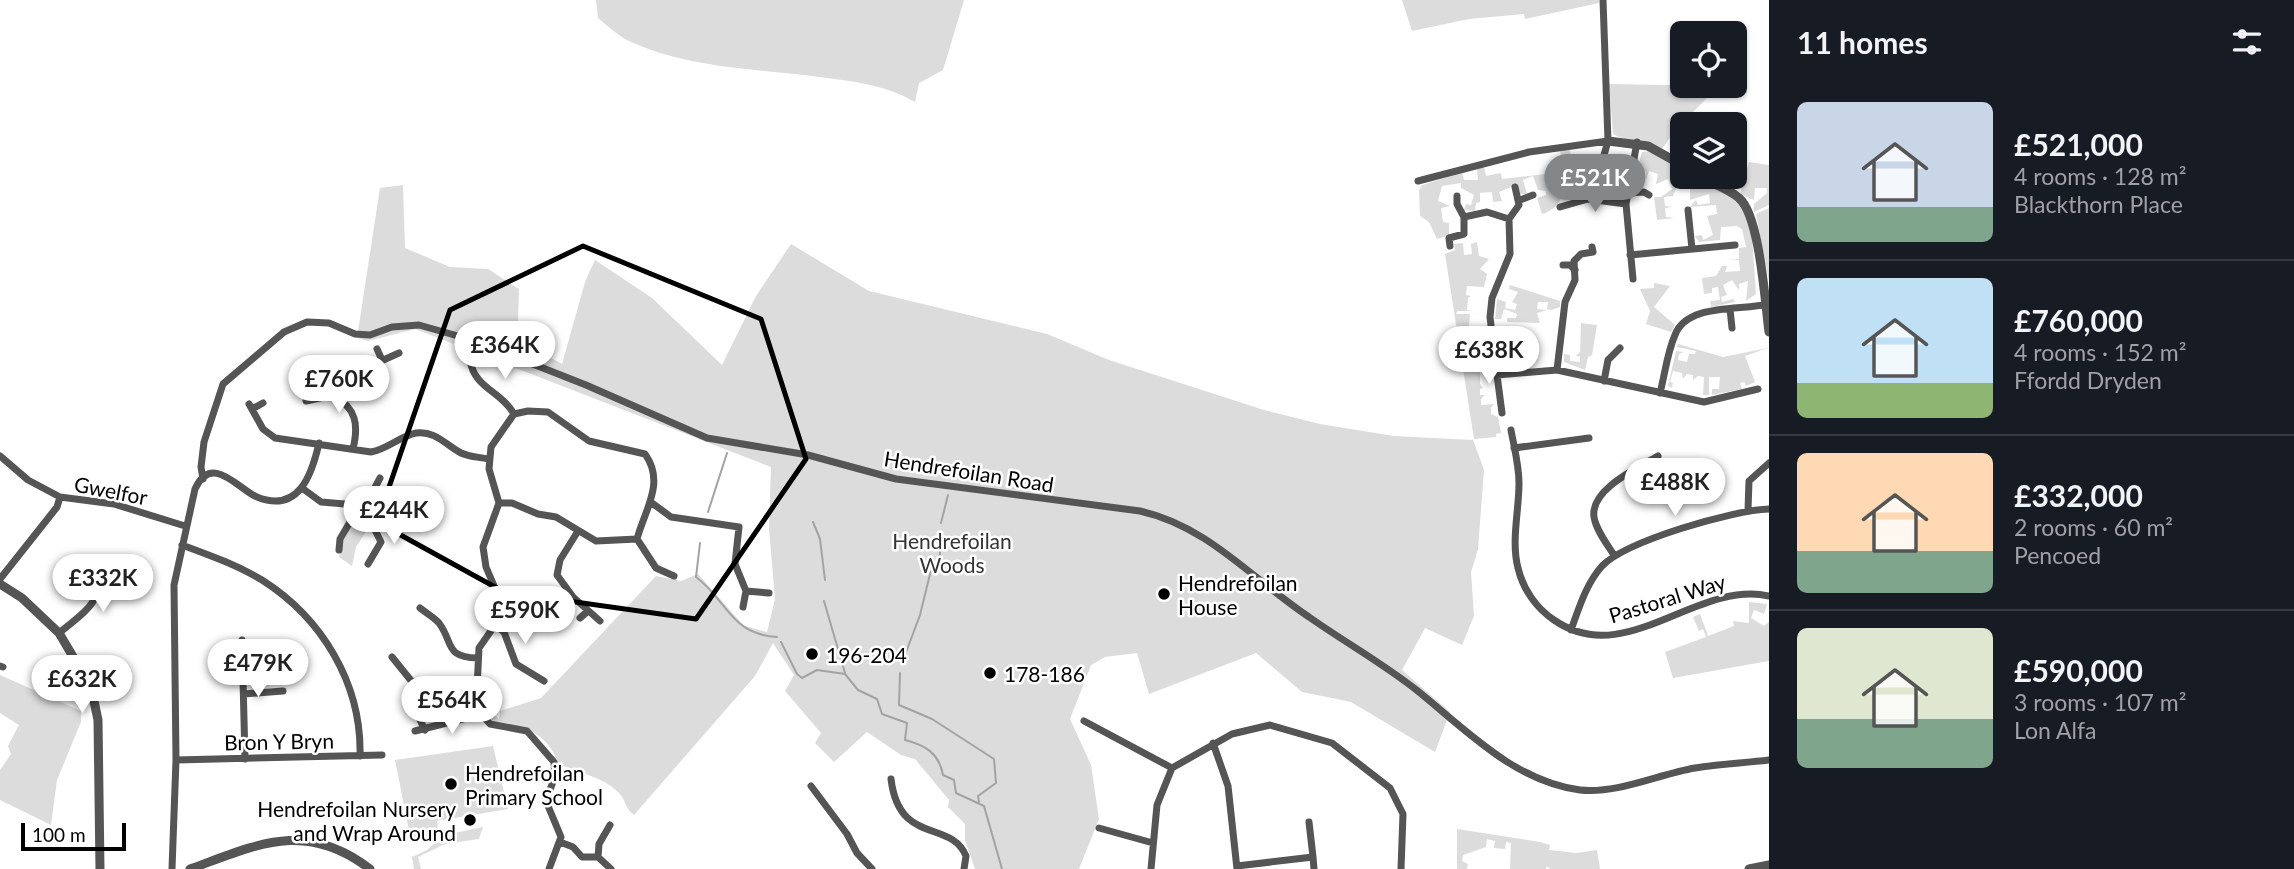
<!DOCTYPE html>
<meta charset="utf-8">
<style>
:root{--surface:#171b24;--page:#20242c;--text:#f1f3f6;--muted:#9ea1a6;--line:#363941;--accent:#858687}
body{margin:0;font-family:Lato,sans-serif;background:var(--page);color:var(--text);height:100vh;display:flex;flex-direction:column;font-size:26px;white-space:nowrap}
*{box-sizing:border-box;margin:0}
p{font-size:23px;color:var(--muted)}
.icon{flex:none;width:38px;height:38px;fill:none;stroke:currentColor;stroke-width:2;stroke-linecap:round;stroke-linejoin:round}
.map{position:relative;flex:1;overflow:hidden}
.panel{display:flex;flex-direction:column;background:var(--surface);width:525px}
.panel>*{flex:none}
.fabs{position:absolute;left:1670px;top:21px;display:grid;gap:14px}
.fabs a{display:grid;place-items:center;width:77px;height:77px;border-radius:10px;background:var(--surface);box-shadow:0 2px 5px #0004;font-size:35px}
.scale{position:absolute;left:21px;bottom:18px;width:105px;box-sizing:border-box;padding-left:7px;border:4px solid #000;border-top:0;font-size:19px;line-height:24px;white-space:nowrap;color:#000;-webkit-text-stroke:5px #fff;paint-order:stroke}
.price{position:absolute;translate:-50% -60px;padding:0 16px;border-radius:24px;background:#fff;color:#222;font-size:23px;line-height:46px;filter:drop-shadow(0 2px 4px #0008)}
.price::after{content:'';position:absolute;left:50%;top:42px;width:21px;height:16px;margin-left:-10px;background:inherit;clip-path:polygon(0 0,100% 0,50% 100%)}
.price.selected{background:var(--accent);color:#fff}
ul{padding:0;list-style:none}
li{display:flex;align-items:center;gap:21px;height:175px;padding:0 28px}
li+li{border-top:2px solid var(--line)}
li span{display:grid;place-items:center;flex:none;width:196px;height:140px;border-radius:10px;color:#555}
li>.icon{margin-inline-start:auto}
span .icon{width:84px;height:84px;fill:#fffc;stroke-width:1}
li b{font-size:30px}
h2{display:flex;justify-content:space-between;align-items:center;height:84px;padding:0 28px;font-size:30px}
main{display:flex;flex:1;min-height:0}
.map>svg:first-child{display:block}
.green{fill:#dcdcdc}
.lines{fill:none;stroke-linecap:round;stroke-linejoin:round}
.stream{stroke:#a3a3a3;stroke-width:2}
.minor{stroke:#555;stroke-width:7}
.tertiary{stroke:#555;stroke-width:9}
.marked{fill:none;stroke:#000;stroke-width:5;stroke-linejoin:round}
.poi-dot{fill:#000;stroke:#fff;stroke-width:2.5}
.labels{text-anchor:middle;dominant-baseline:central;stroke-width:5;stroke-linejoin:round;paint-order:stroke}
.street-label{font-size:21px;fill:#000;stroke:#fff}
.park-label{font-size:21px;fill:#333;stroke:#fff}
.poi-label{font-size:21px;fill:#000;stroke:#fff;text-anchor:start}
</style>
<main>
<div class="map">
<svg width="1769" height="869" viewBox="0 0 1769 869">
<rect width="100%" height="100%" fill="#fff"/>
<path class="green" d="M596,0H964L943,70L919,83L915,102C888,86 858,82 827,78C763,69 686,69 627,40C620,37 604,23 598,18Z
M1402,0H1599V3L1525,19L1524,14L1469,19L1412,31Z
M1609,84L1719,86L1675,130L1662,149C1646,138 1628,143 1613,134Z
M1560,149L1570,150L1572,165L1582,164L1581,158H1586V163L1601,162L1611,173L1623,176L1622,196L1617,199L1622,184H1612L1611,193L1609,179L1604,182L1602,167L1581,169L1583,190H1580L1578,182L1566,183V188L1561,189V184L1552,180L1550,192L1562,191C1562,203 1553,211 1542,214L1537,198L1546,195V191L1538,190L1533,176L1523,180L1527,194H1520L1514,186L1499,192L1502,201L1493,202L1492,192L1480,193V202L1476,203L1475,211L1464,210L1466,204L1471,205L1474,195L1461,188V183L1442,186L1438,201L1450,206L1441,208L1443,222L1449,223V235L1437,239L1429,222L1420,216L1419,190L1422,185L1462,173L1464,180H1478L1477,169L1484,167L1486,176L1501,173L1502,179L1563,172Z
M1651,151L1682,169V177H1695L1737,201L1743,207L1752,236L1756,294L1746,301L1748,281L1739,284V290L1732,280L1723,285L1727,295L1721,297L1722,302L1733,299L1735,302L1711,307L1710,301L1720,300L1718,287L1712,288V293L1704,294L1702,278L1716,276L1722,266H1727L1725,272L1740,271L1739,260H1728L1739,259V248L1746,247L1742,229L1737,226L1721,227L1720,240L1699,242L1695,236L1702,235L1703,240L1713,235L1707,216L1717,214L1716,205L1690,207L1696,200L1698,205L1710,203L1709,194L1690,200V185L1677,186L1673,196L1664,197L1665,206L1673,207L1665,208L1666,217L1675,218L1657,220L1654,197H1661L1672,189L1668,179L1656,184L1658,174L1649,171L1646,180V172L1638,168L1635,178L1642,152Z
M1749,162L1769,165V205L1754,212V204L1767,193V188H1755L1754,200L1740,194Z
M403,185L405,248L450,267L488,269L519,289L518,322L526,344L562,364L585,282L595,260L652,298L722,365L756,296L791,244L869,291L1047,334L1109,360L1264,410L1320,424L1394,436L1473,440L1484,470L1478,549L1471,572L1474,616L1462,645L1425,628L1402,670L1450,712L1435,752L1351,702L1302,692L1256,653L1149,694L1137,653L1105,657L1091,665L1070,719L1091,765L1099,819L1079,869H975L965,840V824L948,807L949,800L915,759L901,755L867,732L834,762L815,743L821,733L785,691L794,675L773,643L755,676L634,815C625,809 626,800 619,793C605,778 578,772 559,764C541,722 520,732 485,717L480,700L499,719L500,711L541,698L656,576L681,581L698,574L744,626L767,632L775,599L769,529L771,467L415,329L368,341L357,338L380,188Z
M1769,208V281L1756,214Z
M1477,242L1479,256L1489,259L1480,269L1487,274L1484,287L1467,286L1466,295L1471,296L1468,298L1467,310L1472,311H1457L1456,314H1470L1469,326H1474V330L1470,331L1471,340L1476,339L1477,345L1469,346L1473,355L1478,354L1479,358L1474,359L1475,368H1480V384L1483,388L1480,389V395H1485L1481,399V405L1495,404L1491,407V414L1498,417L1501,433L1496,434V437L1474,439L1445,254L1455,250L1454,244L1463,243L1464,255L1472,254L1471,244Z
M1654,283L1670,286L1654,307L1675,325L1671,332L1646,324L1650,311L1640,289L1654,288Z
M1510,285L1560,301V307L1551,310L1547,309L1548,302H1538L1537,309L1547,310L1537,313L1540,323L1507,322V318H1516L1517,314L1504,309L1501,319H1495L1497,299L1506,302L1505,308L1515,310L1517,304L1512,302L1518,292L1509,289Z
M1581,323L1597,325L1592,355L1588,357L1585,370L1564,362V354L1570,355V361L1580,362V356H1576L1580,352Z
M1678,344L1723,357L1768,348L1745,356L1755,382L1746,386L1744,382L1740,383L1742,389L1712,395V389H1719L1720,377H1709V395H1703L1704,377L1698,376L1693,380V375L1687,374L1683,379L1682,373L1673,371L1670,382L1673,383L1672,388L1668,386L1676,351L1684,352L1679,354L1678,360L1687,362L1689,354H1695L1696,351L1677,347Z
M357,517L368,521L369,527L356,547L352,566L339,557L343,541Z
M1749,602L1767,604L1764,614L1754,610L1751,618L1764,626L1769,622V661L1673,678L1665,652L1706,637L1703,629L1699,631L1693,617L1700,614L1708,636L1734,626L1733,621L1749,623Z
M0,675L81,711V722L57,780L51,825L0,800V770L11,754L8,746L19,725L0,713Z
M493,746L508,809L437,821L439,834L411,841L395,760Z
M483,827L479,839L445,844L418,857L421,869H414L412,857L427,850L437,841L436,837Z
M1457,829L1540,842L1550,845L1549,850L1576,853L1597,850L1600,869H1550L1547,866L1546,869C1529,869 1526,869 1510,869L1511,843L1506,842L1505,849L1494,848L1495,841L1487,839L1486,847L1463,855L1462,861L1468,864L1467,869H1457Z"/>
<g class="lines">
<path class="stream" d="M708,512L727,453
M813,522L820,539L825,580
M941,523L948,495
M700,543L696,577C728,601 730,634 777,637
M824,601L845,673
M781,642L797,674L802,678L817,670L845,674L858,690L877,699L882,714L907,723L905,740C925,745 939,753 943,775L954,780L956,793L984,806L1002,869
M902,663L920,615L930,574L940,555V539
M900,673L899,705L932,719L994,759L996,783L978,796L979,802"/>
<path class="minor" d="M1603,0L1608,141L1604,155L1611,167L1630,172
M1418,181L1529,152L1608,141
M1628,193L1644,192L1649,195
M1520,200L1533,195
M1560,207L1588,199L1626,204
M1688,210L1692,249
M1464,217L1487,212L1509,219L1519,205L1515,187
M1509,219L1510,254L1492,298L1490,317L1497,375L1557,370L1704,402L1758,389
M1450,246L1449,238L1464,234V217L1457,204V196
M1630,255L1735,245
M1563,265H1570L1575,270
M1633,279L1626,204L1637,142
M1730,309L1732,328
M377,349L382,360
M470,360C474,388 501,391 514,414
M1557,370L1565,302L1575,280L1574,261L1581,254L1593,252L1592,247
M1497,375L1502,413
M1604,381L1608,360L1620,348
M1660,393C1665,374 1667,353 1675,335C1687,303 1741,311 1769,304
M333,395L341,373L370,366L399,353
M306,401L333,395C356,408 359,424 353,449
M249,404L263,429L275,438L371,452C388,449 400,436 416,433C435,430 447,446 461,453C469,457 480,457 488,459
M252,409L263,403
M1511,430C1514,447 1519,465 1519,483C1519,511 1511,541 1518,568C1523,589 1536,608 1554,620C1626,670 1695,580 1769,596
M1514,448L1589,438
M0,456L28,480L60,497L114,504L185,526
M203,479L201,467L204,442L223,384L284,332L307,322L329,323L355,334L370,335L392,327L419,325L472,340L586,385L707,438L808,455L896,479L1140,511C1208,526 1253,580 1309,617C1346,643 1384,664 1419,692C1467,731 1516,782 1580,790C1618,794 1659,774 1695,768C1719,764 1745,763 1769,760
M302,488L321,502L345,504L374,517L415,507L426,508
M499,503H512L538,514L556,517L596,541L637,539
M652,503L671,517L739,527L735,564L746,591
M415,507L416,521
M1748,510L1749,481L1769,463
M362,512L380,478
M578,531L560,560L557,575L573,597L600,621
M182,545C209,555 237,565 262,580C322,618 362,684 360,756
M339,550L340,539L357,510
M1614,555C1607,544 1596,530 1594,517C1590,489 1638,468 1658,456
M368,564L381,542L373,526L374,517
M0,579L57,507L60,497
M743,607L746,591L769,593
M420,608C426,613 434,617 439,623C454,643 444,657 478,658
M580,618L588,611
M496,626L504,632L516,664L544,681
M1571,630C1579,608 1586,584 1602,566C1626,541 1733,510 1769,509
M59,633C84,612 100,606 100,571
M242,640L245,759
M392,657L413,683L416,712L425,730
M0,666L3,667
M244,694L283,691
M1084,721L1172,768
M415,731L470,717L477,712
M1213,743L1228,786L1237,869
M176,760L382,755
M891,779C899,846 951,819 966,856L964,869
M811,786L847,834L857,853L872,869
M1099,828L1153,843
M560,842L573,847L582,857H598L599,844L610,825
M598,857L611,869
M1313,857L1314,869
M1237,866L1313,857L1309,822
M172,869L176,760L174,585L195,489C212,452 239,490 257,497C299,514 312,474 319,443
M549,869L561,837L546,801L555,776L554,762L527,731L490,724L476,708L479,648L502,615L503,607L486,567L483,547L499,503L489,469L491,447L514,414L528,411L548,412L589,441L645,454C666,483 644,511 637,539L656,568L674,576
M1151,869L1157,805L1172,768L1232,734L1270,725L1332,743L1390,788L1403,814L1401,869"/>
<path class="tertiary" d="M1608,141L1648,146L1682,165
M1701,177C1713,184 1729,189 1739,198C1760,216 1765,303 1769,332
M0,584L22,598L59,633L91,687L98,720L100,869
M190,869C257,845 305,819 370,869
M1749,869L1769,865"/>
</g>
<path class="marked" d="M583,246L761,319L806,459L696,619L504,592L377,522L450,310Z"/>
<g class="poi-dot">
<circle cx="1164" cy="594" r="7"/>
<circle cx="812" cy="654" r="7"/>
<circle cx="990" cy="673" r="7"/>
<circle cx="451" cy="784" r="7"/>
<circle cx="470" cy="820" r="7"/>
</g>
<g class="labels">
<g class="street-label">
<text transform="translate(969 471) rotate(9)">Hendrefoilan Road</text>
<text transform="translate(111 490) rotate(11)">Gwelfor</text>
<text transform="translate(1667 598) rotate(-17)">Pastoral Way</text>
<text transform="translate(279 741) rotate(-1)">Bron Y Bryn</text>
</g>
<g class="park-label">
<text x="952" y="540">Hendrefoilan<tspan x="952" dy="24">Woods</tspan></text>
</g>
<g class="poi-label">
<text x="1178" y="582">Hendrefoilan<tspan x="1178" dy="24">House</tspan></text>
<text x="826" y="654">196-204</text>
<text x="1004" y="673">178-186</text>
<text x="465" y="772">Hendrefoilan<tspan x="465" dy="24">Primary School</tspan></text>
<text x="456" y="808" text-anchor="end">Hendrefoilan Nursery<tspan x="456" dy="24">and Wrap Around</tspan></text>
</g>
</g>
</svg>
<div class="fabs">
<a><svg class="icon" aria-label="locate" viewBox="0 0 24 24"><circle cx="12" cy="12" r="6"/><path d="M12 2v4M12 18v4M2 12h4M18 12h4"/></svg></a>
<a><svg class="icon" aria-label="layers" viewBox="0 0 24 24"><path d="M12 4l9 5-9 5-9-5zM3 14l9 5 9-5"/></svg></a>
</div>
<div class="scale">100 m</div>
<b class="price selected" style="left:1595px;top:214px">£521K</b>
<b class="price" style="left:505px;top:381px">£364K</b>
<b class="price" style="left:1489px;top:386px">£638K</b>
<b class="price" style="left:339px;top:415px">£760K</b>
<b class="price" style="left:1675px;top:518px">£488K</b>
<b class="price" style="left:394px;top:546px">£244K</b>
<b class="price" style="left:103px;top:614px">£332K</b>
<b class="price" style="left:525px;top:646px">£590K</b>
<b class="price" style="left:258px;top:699px">£479K</b>
<b class="price" style="left:82px;top:715px">£632K</b>
<b class="price" style="left:452px;top:736px">£564K</b>
</div>
<section class="panel">
<h2>11 homes<svg class="icon" aria-label="filters" viewBox="0 0 24 24"><path d="M4 7h16M4 17h16"/><circle cx="9" cy="7" r="2"/><circle cx="15" cy="17" r="2"/></svg></h2>
<ul>
<li><span style="background:linear-gradient(#c9d6e8 75%,#7fa58c 0)"><svg class="icon" aria-label="home" viewBox="0 0 24 24"><path d="M3 11l9-7 9 7M6 9v11h12V9"/></svg></span><div><b>£521,000</b><p>4 rooms · 128 m²</p><p>Blackthorn Place</p></div></li>
<li><span style="background:linear-gradient(#bfe0f5 75%,#8fb573 0)"><svg class="icon" aria-label="home" viewBox="0 0 24 24"><path d="M3 11l9-7 9 7M6 9v11h12V9"/></svg></span><div><b>£760,000</b><p>4 rooms · 152 m²</p><p>Ffordd Dryden</p></div></li>
<li><span style="background:linear-gradient(#ffd9b3 70%,#7fa58c 0)"><svg class="icon" aria-label="home" viewBox="0 0 24 24"><path d="M3 11l9-7 9 7M6 9v11h12V9"/></svg></span><div><b>£332,000</b><p>2 rooms · 60 m²</p><p>Pencoed</p></div></li>
<li><span style="background:linear-gradient(#dfe7d0 65%,#7fa58c 0)"><svg class="icon" aria-label="home" viewBox="0 0 24 24"><path d="M3 11l9-7 9 7M6 9v11h12V9"/></svg></span><div><b>£590,000</b><p>3 rooms · 107 m²</p><p>Lon Alfa</p></div></li>
</ul>
</section>
</main>
